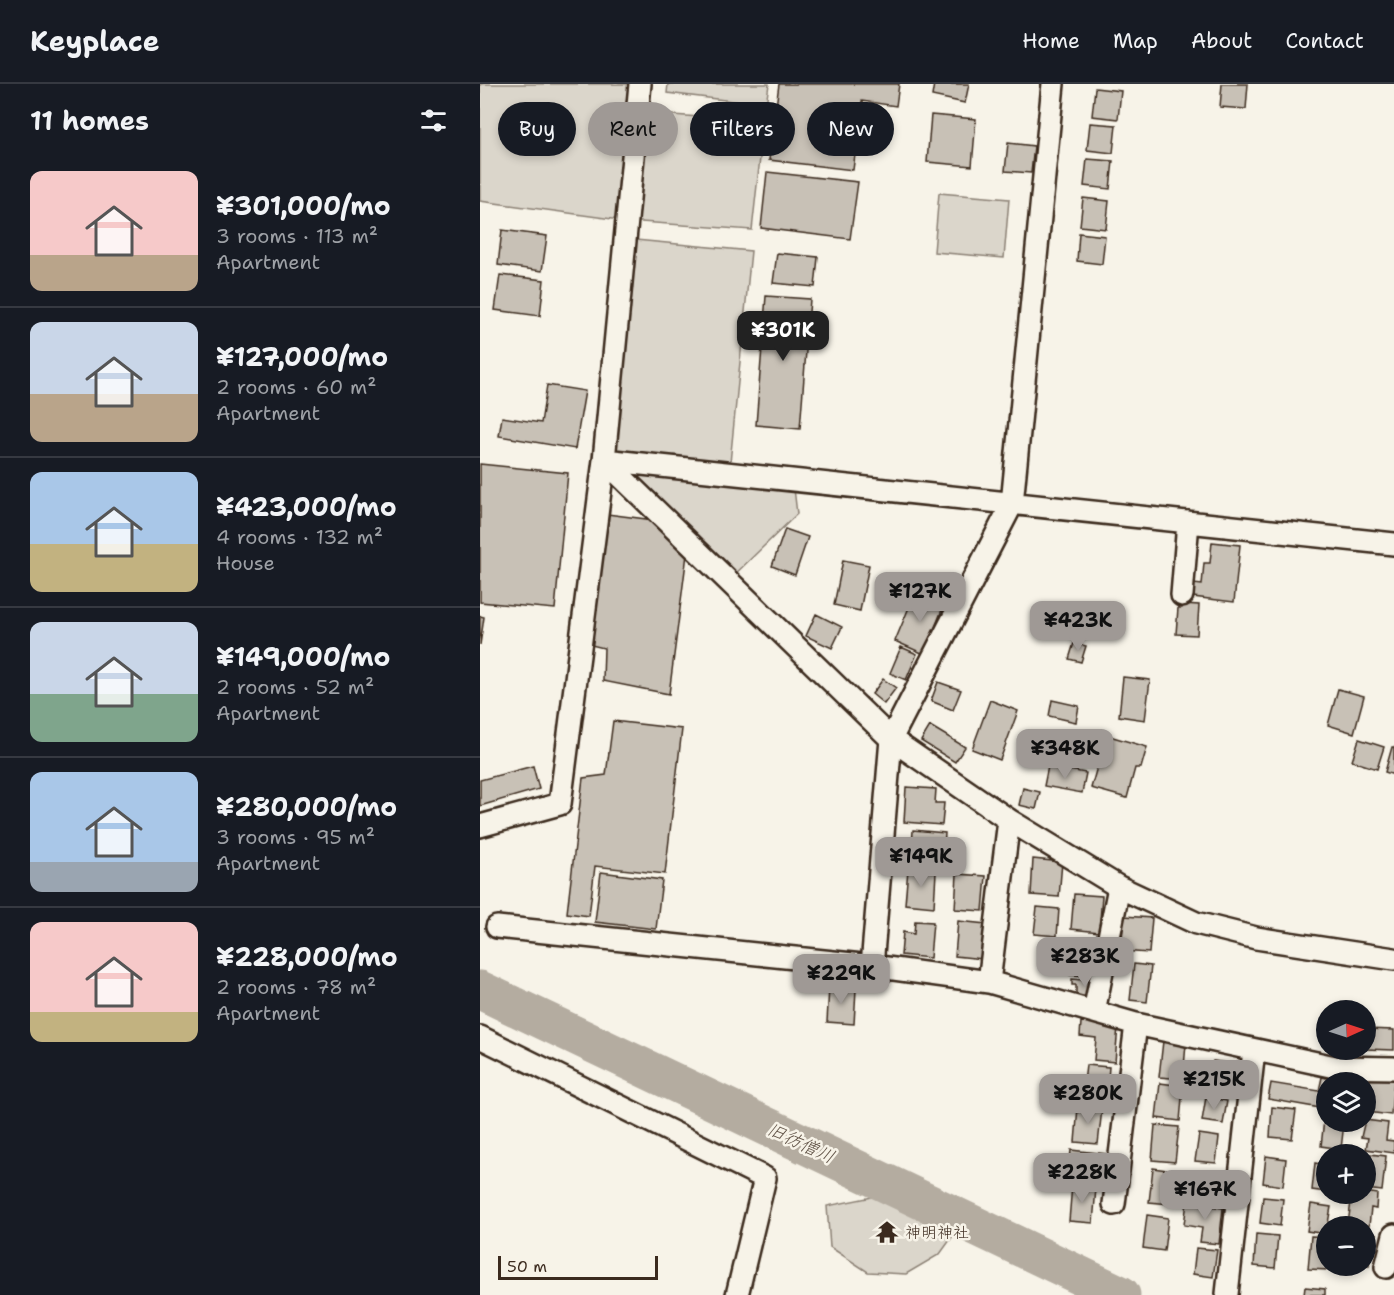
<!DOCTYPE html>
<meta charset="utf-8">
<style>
:root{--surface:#171b24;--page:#242831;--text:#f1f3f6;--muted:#9ea1a6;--line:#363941;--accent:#9f9995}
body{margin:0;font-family:"Shantell Sans","Klee One",sans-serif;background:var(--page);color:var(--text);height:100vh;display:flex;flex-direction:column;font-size:22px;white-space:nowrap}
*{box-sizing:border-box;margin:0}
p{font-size:20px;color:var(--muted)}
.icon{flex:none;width:33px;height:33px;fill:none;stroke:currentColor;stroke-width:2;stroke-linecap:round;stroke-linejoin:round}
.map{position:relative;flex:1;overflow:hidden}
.sheet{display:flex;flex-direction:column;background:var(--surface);width:480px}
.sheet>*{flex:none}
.hud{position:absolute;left:18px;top:18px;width:570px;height:54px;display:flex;gap:12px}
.needle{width:39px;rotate:87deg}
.fabs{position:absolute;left:836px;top:916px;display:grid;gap:12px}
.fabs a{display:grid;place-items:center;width:60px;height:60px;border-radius:50%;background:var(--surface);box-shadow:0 3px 9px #0003;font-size:30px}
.scale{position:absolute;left:18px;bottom:15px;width:160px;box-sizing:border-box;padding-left:6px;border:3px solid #3b2a1e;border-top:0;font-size:16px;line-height:21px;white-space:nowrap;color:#3b2a1e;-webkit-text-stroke:4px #f7f3e8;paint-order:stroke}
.price{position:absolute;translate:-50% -51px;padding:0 14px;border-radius:12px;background:var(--accent);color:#111;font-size:20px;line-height:39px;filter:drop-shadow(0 2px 3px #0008)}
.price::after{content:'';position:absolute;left:50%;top:36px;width:18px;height:14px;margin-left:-9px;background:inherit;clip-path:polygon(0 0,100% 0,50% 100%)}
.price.selected{background:#222;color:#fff}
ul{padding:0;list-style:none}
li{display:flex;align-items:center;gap:18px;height:150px;padding:0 30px}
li+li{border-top:2px solid var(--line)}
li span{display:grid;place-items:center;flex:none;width:168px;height:120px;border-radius:12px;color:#555}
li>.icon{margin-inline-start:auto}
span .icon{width:72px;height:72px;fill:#fffc;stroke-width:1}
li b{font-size:26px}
h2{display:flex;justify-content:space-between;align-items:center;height:72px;padding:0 30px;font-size:26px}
.tag{padding:0 21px;border-radius:27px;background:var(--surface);box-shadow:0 3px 9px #0003;font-size:21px;line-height:54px}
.tag.selected{background:var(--accent);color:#111}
header{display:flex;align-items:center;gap:36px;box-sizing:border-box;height:84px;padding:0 30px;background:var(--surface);border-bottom:2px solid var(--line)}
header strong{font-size:28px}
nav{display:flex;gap:33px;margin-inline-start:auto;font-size:21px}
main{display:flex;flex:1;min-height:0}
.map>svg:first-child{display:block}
.green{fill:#dbd6cb;stroke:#8b8074;stroke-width:1.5}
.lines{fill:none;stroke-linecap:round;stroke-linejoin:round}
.river{stroke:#b4aca0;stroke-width:39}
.building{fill:#c8c1b6;stroke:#3b2a1e;stroke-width:1.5}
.minor-casing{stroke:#3b2a1e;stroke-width:26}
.minor{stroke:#f7f3e8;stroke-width:21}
.labels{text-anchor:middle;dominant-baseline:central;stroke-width:5;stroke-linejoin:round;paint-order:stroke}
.poi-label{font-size:16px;fill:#3b2a1e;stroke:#f7f3e8;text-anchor:start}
.water-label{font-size:18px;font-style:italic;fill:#5f5145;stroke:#f7f3e8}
</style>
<header>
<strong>Keyplace</strong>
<nav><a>Home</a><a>Map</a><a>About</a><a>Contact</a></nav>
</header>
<main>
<section class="sheet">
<h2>11 homes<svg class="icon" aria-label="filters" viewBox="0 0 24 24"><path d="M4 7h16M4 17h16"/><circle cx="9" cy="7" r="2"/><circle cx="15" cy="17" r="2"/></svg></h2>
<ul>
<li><span style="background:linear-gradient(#f6c9c9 70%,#b9a48a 0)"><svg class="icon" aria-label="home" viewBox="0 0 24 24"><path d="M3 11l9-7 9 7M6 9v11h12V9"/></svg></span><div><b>¥301,000/mo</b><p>3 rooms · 113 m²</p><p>Apartment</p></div></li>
<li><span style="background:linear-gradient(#c9d6e8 60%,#b9a48a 0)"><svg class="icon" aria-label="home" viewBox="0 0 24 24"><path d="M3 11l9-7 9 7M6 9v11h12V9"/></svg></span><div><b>¥127,000/mo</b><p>2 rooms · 60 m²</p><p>Apartment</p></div></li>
<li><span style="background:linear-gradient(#a9c7e8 60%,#c2b280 0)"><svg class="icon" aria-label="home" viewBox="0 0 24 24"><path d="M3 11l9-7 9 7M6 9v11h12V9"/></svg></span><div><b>¥423,000/mo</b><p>4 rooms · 132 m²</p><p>House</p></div></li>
<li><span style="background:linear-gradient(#c9d6e8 60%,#7fa58c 0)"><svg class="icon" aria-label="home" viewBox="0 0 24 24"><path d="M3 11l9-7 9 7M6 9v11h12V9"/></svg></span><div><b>¥149,000/mo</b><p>2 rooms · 52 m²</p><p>Apartment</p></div></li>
<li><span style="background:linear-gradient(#a9c7e8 75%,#9aa5b1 0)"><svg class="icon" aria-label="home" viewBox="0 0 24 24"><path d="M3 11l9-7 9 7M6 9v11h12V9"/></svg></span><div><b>¥280,000/mo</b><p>3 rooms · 95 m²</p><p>Apartment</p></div></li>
<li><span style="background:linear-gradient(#f6c9c9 75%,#c2b280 0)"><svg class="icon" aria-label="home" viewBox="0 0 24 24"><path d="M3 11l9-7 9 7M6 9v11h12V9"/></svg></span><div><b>¥228,000/mo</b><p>2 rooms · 78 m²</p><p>Apartment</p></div></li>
</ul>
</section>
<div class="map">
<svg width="914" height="1211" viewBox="0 0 914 1211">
<rect width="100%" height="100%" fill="#f7f3e8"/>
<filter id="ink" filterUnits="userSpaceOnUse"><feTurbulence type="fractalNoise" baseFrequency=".0167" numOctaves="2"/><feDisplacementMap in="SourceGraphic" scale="12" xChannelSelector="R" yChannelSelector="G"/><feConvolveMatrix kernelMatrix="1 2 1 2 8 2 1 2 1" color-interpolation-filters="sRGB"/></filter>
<g filter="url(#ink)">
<path class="green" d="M0,0H160L167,29L284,38L272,146L147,137L0,117Z
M188,0H289L286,21L187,9Z
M459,109L529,115L524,174L454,168Z
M145,155L271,167L249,389L124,376Z
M132,384L313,396L317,430L248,497Z
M407,1110L473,1152L460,1170L426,1190L388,1188L350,1163L347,1122Z"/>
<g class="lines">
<path class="river" d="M0,906L641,1211"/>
</g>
<path class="building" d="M299,0H419L416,22L382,17L373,86L289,76Z
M454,0H489L485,19L452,12Z
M742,0H768L766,25L740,23Z
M615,4L641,7L638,35L612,32Z
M451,31L496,35L492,82L447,78Z
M610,39L636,41L633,69L607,66Z
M528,59L554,62L551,89L525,87Z
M607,75L633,77L630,105L604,102Z
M287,88L378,98L370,155L281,144Z
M603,114L629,117L626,145L600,142Z
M22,146L67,152L62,187L18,181Z
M599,149L625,152L622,180L597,177Z
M297,169L338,173L335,203L293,199Z
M20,191L64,196L60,232L15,226Z
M286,212L330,215L320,345L276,341Z
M67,301L105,307L95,365L19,352L22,333L61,339Z
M0,380L88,389L75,525L0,518Z
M127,430L174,436L207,470L189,610L123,597L124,564L107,560Z
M305,445L328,453L315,491L292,482Z
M732,458L760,461L754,518L713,513L714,500L722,501L724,479H730Z
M363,476L389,481L380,527L354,521Z
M435,509L464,521L444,570L415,557Z
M703,520L719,521L717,551L696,550L698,524H702Z
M336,530L362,543L352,564L326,552Z
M0,532L4,533L0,561Z
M594,559L606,562L601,578L589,575Z
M421,563L437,570L426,596L410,589Z
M643,593L670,596L665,636L639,632Z
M403,595L416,604L404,620L392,610Z
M458,598L481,606L473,626L451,617Z
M858,605L884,612L874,649L848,641Z
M510,616L538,627L520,676L492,665Z
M572,616L599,622L596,638L569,632Z
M133,637L202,645L185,790L115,782L109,832L87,829L103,694L126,691Z
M450,642L485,663L475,678L441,657Z
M626,651L667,663L661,684H655L647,714L611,704Z
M879,655L904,663L897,685L872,677Z
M912,663H914V691L905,688Z
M53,682L59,705L0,722V696Z
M568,682L606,689L602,709L564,702Z
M426,703L456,705L455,719H464L462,741L424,738Z
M543,704L560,708L556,725L539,721Z
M433,746L465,749L463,780L415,775L418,763L432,764Z
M553,775L582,778L579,813L551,811Z
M428,785L456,788L454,823L425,820Z
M121,788L182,796L176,845L115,838Z
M477,790L506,792L503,827L475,825Z
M594,810L622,812L619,848L591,845Z
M557,823L579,825L577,852L554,850Z
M644,832L672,834L669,869L641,867Z
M435,837L453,838L450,874L421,871L423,848L434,850Z
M478,837L506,840L503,875L475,872Z
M601,857L617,858L615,892L590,891L591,870H600Z
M654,880L671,882L667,918L650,916Z
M592,895L615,897V913L596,912V901H592Z
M349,903L376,905L374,940L347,938Z
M601,938L638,942L635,978L614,976L616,954L600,952Z
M885,945L914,946V966L885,965Z
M683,957L706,960L703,995L679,993Z
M733,977L754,980L750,1004L729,1000Z
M606,981L629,983L626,1018L602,1016Z
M842,993L869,998L846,999V1025L788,1015L791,999L839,1007Z
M890,993L914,995L911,1031L887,1028Z
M680,999L703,1002L700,1037L676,1034Z
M726,1013L747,1017L743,1040L722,1037Z
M598,1023L622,1025L618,1060L595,1058Z
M792,1023L816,1026L812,1055L790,1053Z
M844,1036L846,1038L864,1039L861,1065L841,1062Z
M885,1036L908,1039L906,1056L914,1057V1069L886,1065L888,1054L881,1053Z
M675,1041L699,1043L695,1078L672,1076Z
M719,1050L739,1053L736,1079L715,1077Z
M591,1066L626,1070L624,1099L588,1096Z
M882,1069L906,1072L902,1107L885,1105V1071Z
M786,1072L806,1075L803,1102L783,1099Z
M835,1079L846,1081V1108L832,1106Z
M673,1084L694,1087L690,1120L669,1118Z
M712,1087L733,1088L731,1112L710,1110Z
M592,1101L616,1104L613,1139L589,1137Z
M885,1108L897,1110L896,1125L891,1124L889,1142L868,1140L872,1110H885Z
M783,1113L803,1115L800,1142L780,1139Z
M707,1118L743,1124L739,1160L720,1158L722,1144L704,1141Z
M831,1120L851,1123L846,1150L827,1147Z
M667,1131L688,1134L684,1167L663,1164Z
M885,1148L897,1150L896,1165L891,1164L889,1182H885Z
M776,1150L798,1152L795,1184L774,1182Z
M831,1152L846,1153V1182H849V1186L828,1185Z
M716,1164L737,1166L733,1193L713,1190Z
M825,1203L845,1205V1211H824Z"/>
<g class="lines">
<g class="minor-casing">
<path id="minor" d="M124,376L411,655L529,736L639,803L716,839L776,854L914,875
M124,376L914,460
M702,511L708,438
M0,742L80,720L124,376L160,0
M17,843L392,882L509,898L656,940L855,983L914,984
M392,882L411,655L532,420L573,0
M509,898L529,736
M614,928L639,803
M0,953L285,1094L257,1211
M634,1120L656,940
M906,1183L914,1151
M747,1210L774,966"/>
</g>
<use href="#minor" class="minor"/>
</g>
</g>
<defs>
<g id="temple-bare" transform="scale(1.8)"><path d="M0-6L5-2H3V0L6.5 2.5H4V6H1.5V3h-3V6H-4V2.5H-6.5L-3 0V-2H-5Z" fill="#3b2a1e" stroke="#f7f3e8" stroke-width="2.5" paint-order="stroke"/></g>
</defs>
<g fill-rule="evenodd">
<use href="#temple-bare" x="407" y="1148"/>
</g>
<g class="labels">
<g class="poi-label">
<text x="425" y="1148">神明神社</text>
</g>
<g class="water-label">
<text transform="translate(321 1059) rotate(25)">旧彷僧川</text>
</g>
</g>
</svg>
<div class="fabs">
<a><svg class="needle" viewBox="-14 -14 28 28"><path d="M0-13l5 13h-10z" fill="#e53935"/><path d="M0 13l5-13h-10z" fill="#9ea1a6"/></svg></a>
<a><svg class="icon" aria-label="layers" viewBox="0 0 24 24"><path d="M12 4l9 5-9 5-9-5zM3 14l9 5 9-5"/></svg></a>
<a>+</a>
<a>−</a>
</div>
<div class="scale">50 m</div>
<b class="price selected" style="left:303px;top:278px">¥301K</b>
<b class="price" style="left:440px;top:539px">¥127K</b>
<b class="price" style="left:598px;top:568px">¥423K</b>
<b class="price" style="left:585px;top:696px">¥348K</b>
<b class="price" style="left:441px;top:804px">¥149K</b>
<b class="price" style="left:605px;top:904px">¥283K</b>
<b class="price" style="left:361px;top:921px">¥229K</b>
<b class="price" style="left:734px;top:1027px">¥215K</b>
<b class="price" style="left:608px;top:1041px">¥280K</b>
<b class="price" style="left:602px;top:1120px">¥228K</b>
<b class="price" style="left:725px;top:1137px">¥167K</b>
<div class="hud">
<a class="tag">Buy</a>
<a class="tag selected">Rent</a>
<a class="tag">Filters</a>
<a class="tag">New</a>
</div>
</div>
</main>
